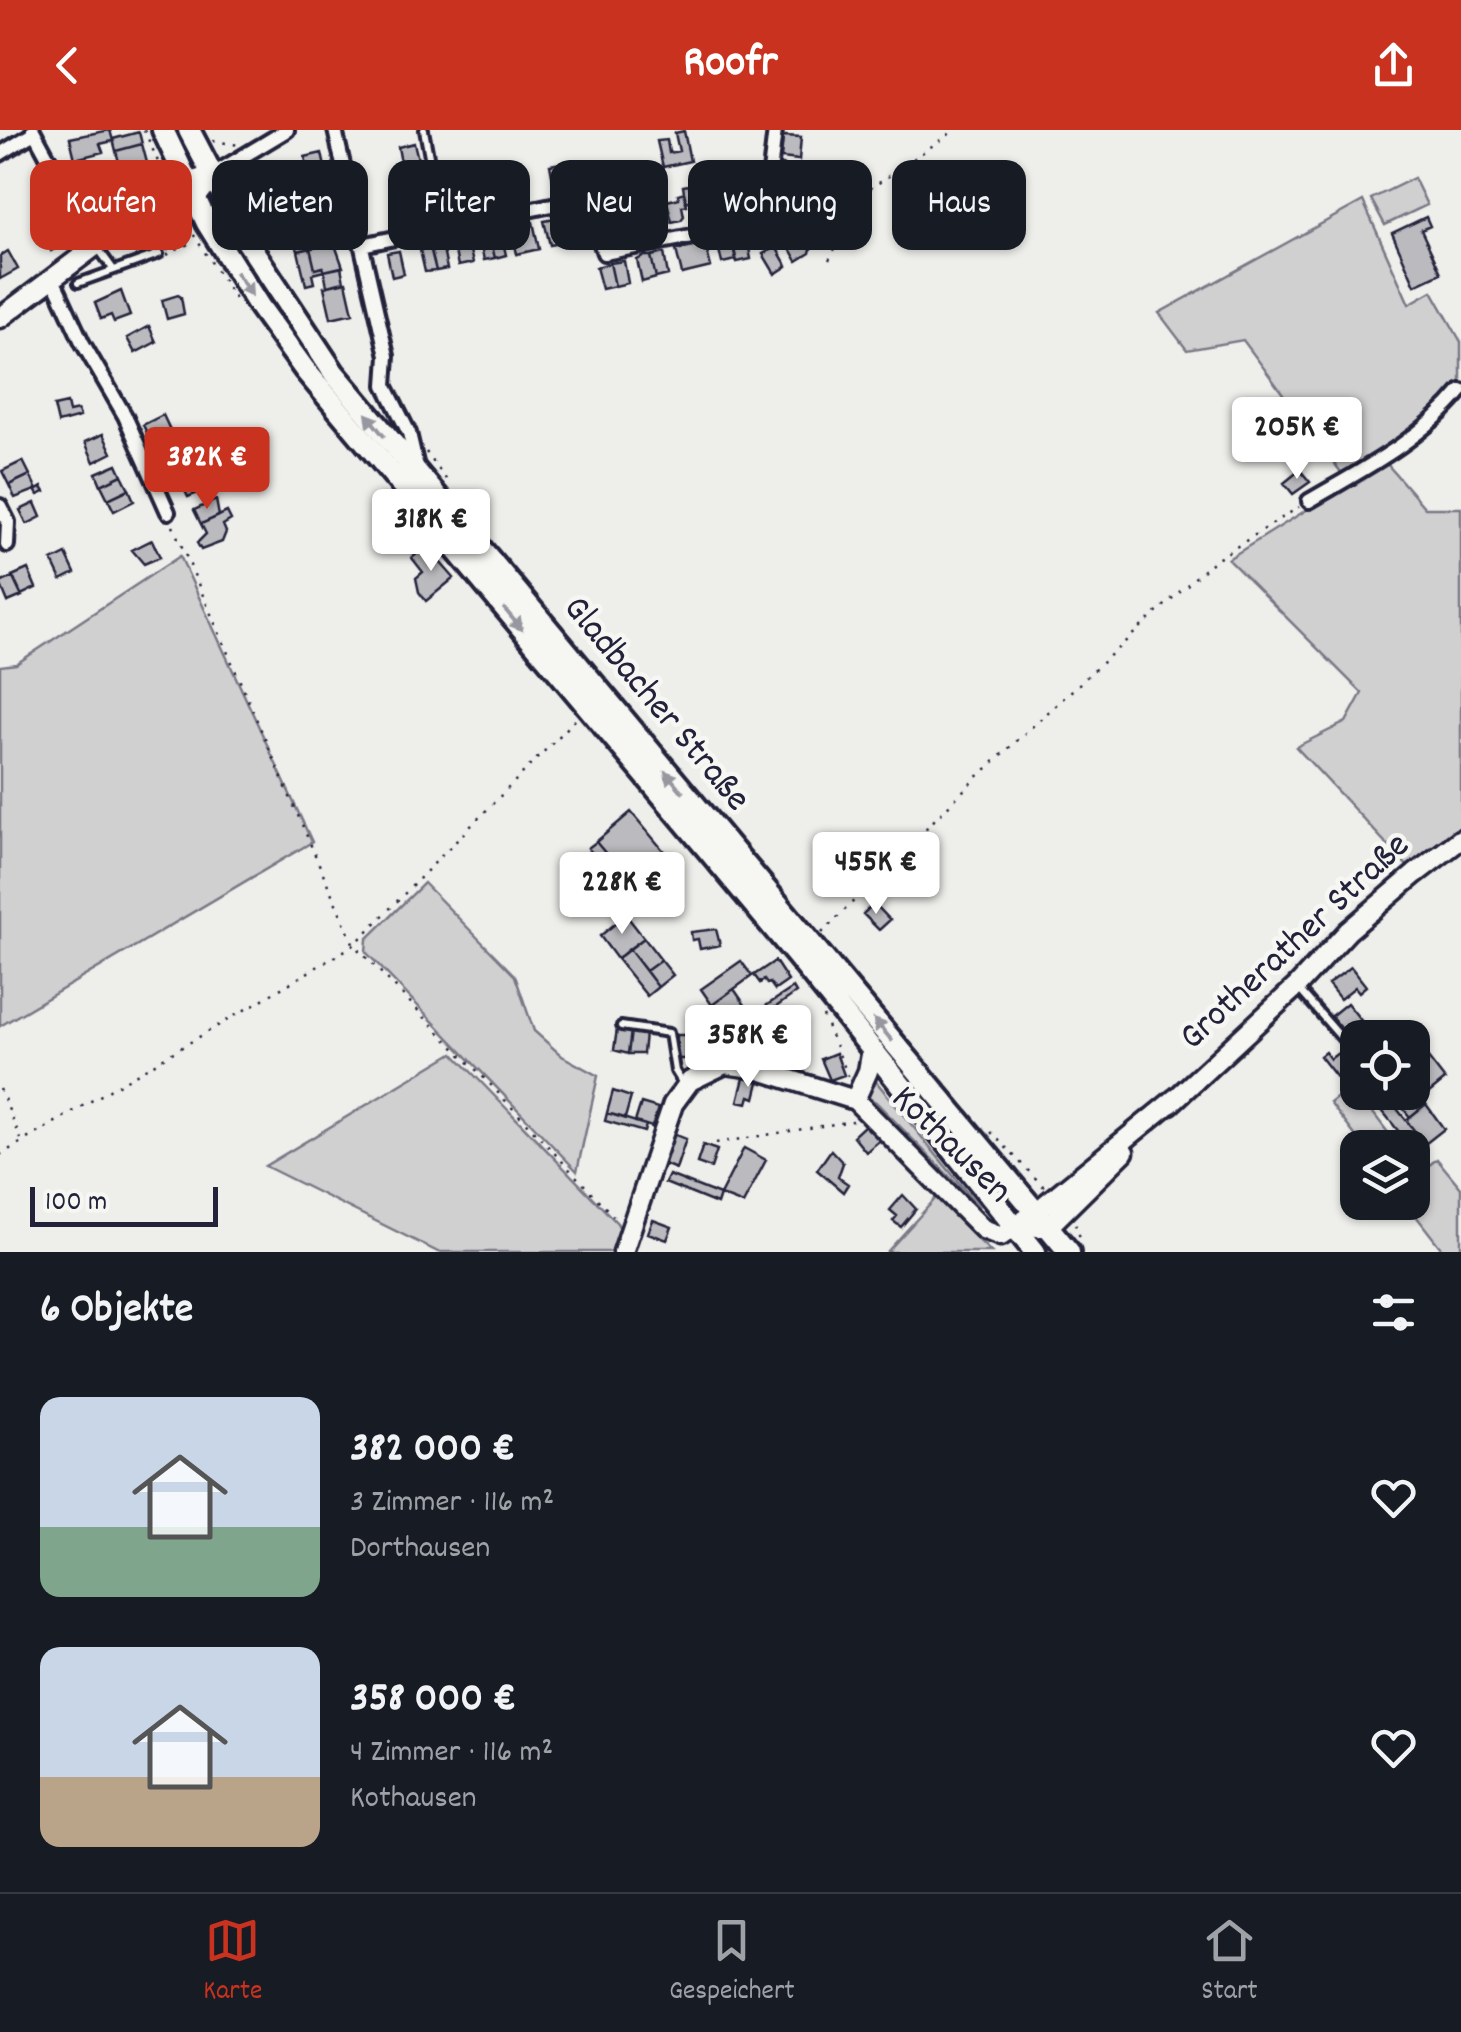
<!DOCTYPE html>
<html lang="de">
<meta charset="utf-8">
<style>
:root{--surface:#171b24;--page:#20242c;--text:#f1f3f6;--muted:#9ea1a6;--line:#363941;--accent:#c8321e}
body{margin:0;font-family:Dekko,sans-serif;background:var(--page);color:var(--text);height:100vh;display:flex;flex-direction:column;font-size:38px;white-space:nowrap}
*{box-sizing:border-box;margin:0}
p{font-size:32px;color:var(--muted)}
.icon{flex:none;width:55px;height:55px;fill:none;stroke:currentColor;stroke-width:2;stroke-linecap:round;stroke-linejoin:round}
.map{position:relative;height:1122px;overflow:hidden}
.panel{display:flex;flex-direction:column;background:var(--surface);flex:1}
.panel>*{flex:none}
.top-card{position:absolute;left:30px;top:30px;width:1402px;height:90px;display:flex;gap:20px}
.tools{position:absolute;left:1340px;top:890px;display:grid;gap:20px}
.tools a{display:grid;place-items:center;width:90px;height:90px;border-radius:20px;background:var(--surface);box-shadow:0 2px 8px #0004;font-size:50px}
.scale{position:absolute;left:30px;bottom:25px;width:188px;box-sizing:border-box;padding-left:10px;border:5px solid #22223b;border-top:0;font-size:28px;line-height:35px;white-space:nowrap;color:#22223b;-webkit-text-stroke:8px #f6f6f2;paint-order:stroke}
.price{position:absolute;translate:-50% -85px;padding:0 22px;border-radius:10px;background:#fff;color:#222;font-size:32px;line-height:65px;filter:drop-shadow(0 2px 5px #0008)}
.price::after{content:'';position:absolute;left:50%;top:60px;width:30px;height:22px;margin-left:-15px;background:inherit;clip-path:polygon(0 0,100% 0,50% 100%)}
.price.selected{background:var(--accent);color:#fff}
ul{padding:0;list-style:none}
li{display:flex;align-items:center;gap:30px;height:250px;padding:0 40px}
li span{display:grid;place-items:center;flex:none;width:280px;height:200px;border-radius:20px;color:#555}
li>.icon{margin-inline-start:auto}
span .icon{width:120px;height:120px;fill:#fffc;stroke-width:1}
li b{font-size:42px}
h2{display:flex;justify-content:space-between;align-items:center;height:120px;padding:0 40px;font-size:42px}
.tag{padding:0 35px;border-radius:20px;background:var(--surface);box-shadow:0 2px 8px #0004;font-size:35px;line-height:90px}
.tag.selected{background:var(--accent);color:#fff}
header{display:flex;justify-content:space-between;align-items:center;height:130px;padding:0 40px;background:var(--accent);color:#fff;font-size:45px;font-weight:700}
.dock{display:flex;justify-content:space-around;align-items:center;height:140px;border-top:2px solid var(--line);background:var(--surface);font-size:28px;color:var(--muted)}
.dock a{display:grid;justify-items:center;gap:5px}
.dock .selected{color:var(--accent)}
.map>svg:first-child{display:block}
.green{fill:#d0d0d1;stroke:#797986;stroke-width:2.5}
.building{fill:#bbbbbf;stroke:#22223b;stroke-width:2.5}
.lines{fill:none;stroke-linecap:round;stroke-linejoin:round}
.lane-casing{stroke:#22223b;stroke-width:14}
.street-casing{stroke:#22223b;stroke-width:20}
.secondary-casing{stroke:#22223b;stroke-width:25}
.primary-casing{stroke:#22223b;stroke-width:28}
.path{stroke:#22223b;stroke-width:2.5;stroke-dasharray:2.5 8;stroke-linecap:butt}
.lane{stroke:#f6f6f2;stroke-width:6}
.street{stroke:#f6f6f2;stroke-width:12}
.secondary{stroke:#f6f6f2;stroke-width:18}
.primary{stroke:#f6f6f2;stroke-width:20}
.oneway{fill:#9797a0}
.labels{text-anchor:middle;dominant-baseline:central;stroke-width:9;stroke-linejoin:round;paint-order:stroke}
.street-label{font-size:38px;fill:#22223b;stroke:#f6f6f2}
</style>
<header><svg class="icon" aria-label="back" viewBox="0 0 24 24"><path d="M15 5l-7 7 7 7"/></svg>Roofr<svg class="icon" aria-label="share" viewBox="0 0 24 24"><path d="M12 15V3M7 8l5-5 5 5M5 13v7h14v-7"/></svg></header>
<div class="map">
<svg width="1461" height="1122" viewBox="0 0 1461 1122">
<rect width="100%" height="100%" fill="#eeeeeb"/>
<filter id="ink" filterUnits="userSpaceOnUse"><feTurbulence type="fractalNoise" baseFrequency=".01" numOctaves="2"/><feDisplacementMap in="SourceGraphic" scale="20" xChannelSelector="R" yChannelSelector="G"/><feConvolveMatrix kernelMatrix="1 2 1 2 8 2 1 2 1" color-interpolation-filters="sRGB"/></filter>
<g filter="url(#ink)">
<path class="green" d="M1414,48L1427,75L1385,95L1371,69Z
M1363,71L1409,174L1432,161L1461,212V253L1433,285L1351,347L1387,334L1425,378H1461V702L1411,740L1296,617L1346,592L1362,563L1228,429L1308,379L1346,349L1243,210L1187,220L1159,183Z
M180,426L312,712L0,896V536L16,534Z
M424,753L515,846L534,901L562,926L598,946L577,1041L366,822L367,809Z
M453,923L617,1093L624,1107L618,1122H438L265,1036Z
M871,947L874,949L979,1077L876,972L867,967Z
M1357,952L1358,962L1370,963L1375,968L1367,975L1399,1017H1364L1330,973Z
M1437,1029L1461,1058V1122H1444L1406,1073L1412,1072L1413,1035L1419,1043Z
M936,1068L991,1122H887Z"/>
<path class="building" d="M110,0L113,11L100,14L103,22L75,29L70,8Z
M684,1L690,31L663,37L657,11L667,10L669,23L679,21L675,3Z
M139,2L142,14L116,21L113,9Z
M783,6L801,7L799,30L781,28Z
M414,13L418,29L401,33L398,17Z
M142,14L151,48L138,51L140,58L127,62L116,21Z
M322,23L326,42L309,46L305,27Z
M418,29L423,50L406,54L401,33Z
M572,31L576,51L554,56L550,35Z
M593,35L596,51L577,55L574,39Z
M512,41L517,65L501,68L496,44Z
M326,42L330,56L312,59L309,46Z
M122,45L129,67L93,77L87,55Z
M753,49L758,73L745,76L739,51Z
M739,51L745,76L732,78L727,54Z
M480,52L485,74L470,77L466,55Z
M466,55L470,77L456,80L451,58Z
M689,55L691,63L712,62L713,83L696,87L693,70L686,72L684,62L683,56Z
M328,56L333,74L313,79L312,59Z
M787,56L810,63L807,75L783,69Z
M684,62L687,75L682,76L684,86L681,90L672,92L667,71L679,68L678,64Z
M432,69L436,85L420,89L417,73Z
M653,69L655,74L667,71L672,92L663,94L658,91L656,82L650,84L648,71Z
M787,70L810,76L807,91L783,86Z
M643,76L648,100L635,102L631,78Z
M631,78L635,102L623,105L618,81Z
M566,86L572,110L561,113L555,89Z
M55,87L68,112L51,121L40,94Z
M1426,87L1430,96L1421,100L1441,143L1415,155L1392,103Z
M555,89L561,113L550,115L544,91Z
M533,92L539,119L517,124L511,97Z
M798,102L803,107L813,110L810,123L797,131L785,110Z
M501,103L506,125L495,128L489,104Z
M323,104L326,115L298,121L295,111Z
M489,104L495,128L484,130L479,108Z
M747,107L751,129L737,132L732,110Z
M731,108L736,130L722,133L717,111Z
M467,109L473,133L458,136L453,112Z
M334,112L343,137L324,141L323,137L315,139L310,118Z
M705,113L711,137L682,144L676,120Z
M442,115L447,139L436,141L430,117Z
M430,117L436,141L425,142L420,120Z
M776,117L787,136L775,144L763,124Z
M310,118L315,139L323,137L324,141L312,144L314,153L306,155L298,121Z
M8,121L18,139L0,149V126Z
M399,121L404,144L392,147L387,123Z
M664,123L668,145L656,148L651,126Z
M645,126H651L656,148L642,152L637,130Z
M624,131L628,153L615,156L610,133Z
M610,133L615,156L602,159L596,137Z
M341,137L344,152L327,156L324,141Z
M346,152L353,183L331,188L324,157Z
M121,161L130,186L114,192L111,185L101,189L95,173Z
M178,165L181,167L184,184L167,189L162,170Z
M149,196L156,212L135,223L127,208Z
M67,273L69,282L78,280L80,287L58,293L54,276Z
M163,285L170,300L150,309L143,295Z
M103,304L112,323L94,332L85,312Z
M198,324L205,339L180,350L173,335Z
M23,331L30,345L9,355L2,341Z
M117,334L122,345L101,355L96,343Z
M1300,340L1310,352L1293,364L1284,353Z
M198,342L204,360L188,367L180,350Z
M30,345L37,360L42,357L45,362L38,365L35,360L15,368L9,355Z
M122,345L129,359L108,369L101,355Z
M129,359L134,371L114,381L108,369Z
M216,370L219,386L201,394L194,380Z
M35,373L41,387L27,394L20,380Z
M227,382L231,390L223,395L226,402L222,412L201,420L197,413L206,404L201,394Z
M152,410L160,427L144,434L132,420Z
M426,416L454,448L426,471L419,462L416,448L423,442L412,428Z
M66,424L75,443L61,450L52,431Z
M28,439L36,458L21,465L12,446Z
M13,447L22,466L8,472L0,453Z
M631,682L668,726L633,756L596,712Z
M596,712L633,756L625,762L588,718Z
M874,773L890,790L879,800L863,784Z
M626,785L644,808L617,829L600,806Z
M716,799L720,815L700,819L698,809L692,810L691,802Z
M644,808L661,830L646,841L629,819Z
M629,819L658,857L647,866L617,829Z
M661,830L673,845L658,857L646,841Z
M741,831L752,846L712,875L701,859Z
M775,831L788,851L775,860L770,853L767,854L764,850L760,853L754,845Z
M1351,837L1366,856L1359,862L1355,857L1340,869L1328,854Z
M793,858L796,863L756,891L752,885Z
M734,859L756,891L739,903L729,900L712,875Z
M1347,873L1363,893L1347,905L1331,886Z
M712,875L729,900L740,903L745,910L722,926L695,887Z
M617,899L631,901L628,924L614,920Z
M631,901L645,903L643,924H628Z
M677,905H689V929H677Z
M1414,910L1445,950L1429,963L1412,942Z
M1325,922L1330,929L1338,923L1350,939L1338,949L1320,926Z
M836,923L844,945L830,950L821,929Z
M744,948L759,952L755,968L750,966L748,973L738,971Z
M1412,957L1426,974L1410,987L1394,967L1399,962H1412Z
M613,961L631,967L625,988L607,983Z
M1390,970L1425,1014L1415,1022L1380,978Z
M641,973L658,978L652,997L635,992Z
M1426,974L1444,999L1425,1014L1406,990Z
M607,983L646,995L644,1002L605,991Z
M866,994L880,1010L866,1022L853,1006Z
M668,1002L686,1009L676,1039L659,1032Z
M703,1015L717,1020L711,1038L697,1033Z
M744,1018L766,1030L743,1074L720,1065Z
M831,1020L843,1033L838,1047L848,1054L843,1062L817,1040Z
M669,1045L720,1065L717,1074L665,1053Z
M903,1065L916,1079L901,1097L893,1091L897,1086L890,1080Z
M653,1090L672,1097L667,1110L648,1103Z"/>
<g class="lines">
<g class="lane-casing">
<path id="lane" d="M424,0L435,58
M772,38L863,66
M97,117L113,139
M78,153L159,124
M1297,857L1358,927
M621,896L669,903L675,941L685,957
M1412,952L1417,957"/>
</g>
<g class="street-casing">
<path id="street" d="M33,0L96,116
M335,0L387,226L385,255L409,303L417,337
M0,24L34,3
M212,45L287,0
M362,115L585,68L604,123L764,92L775,0
M53,149L82,212L125,286L168,382
M1309,371C1362,340 1421,310 1461,261
M0,376L8,392L7,415"/>
</g>
<g class="secondary-casing">
<path id="secondary" d="M125,105C152,94 187,83 204,58
M0,188L159,68L187,53L212,45
M855,970L868,941L872,919
M1170,974L1297,856L1348,801L1415,744L1461,709
M1036,1097H1048L1124,1022
M623,1122L673,974L690,951L725,934L753,938L855,970L983,1099L1001,1106L1036,1082L1176,968"/>
</g>
<g class="primary-casing">
<path id="primary" d="M163,0L207,93L259,176L305,240L797,826L1035,1122
M189,0L248,113L334,243L1069,1122"/>
</g>
<path class="path" d="M144,0L157,29L161,51
M213,11L239,15
M241,45V62
M870,59L955,0
M188,96L235,169
M167,121L174,105L186,96
M167,125L194,111
M829,130L859,73
M426,322L448,352
M173,396L354,815L487,951L617,1090
M822,803L974,650L1211,433L1299,377
M823,886L849,948
M0,959L21,1009
M991,1002L1044,1057
M716,1013L853,991
M0,1025L354,815L576,589
M1075,1094L1081,1110"/>
<use href="#lane" class="lane"/>
<use href="#street" class="street"/>
<use href="#secondary" class="secondary"/>
<use href="#primary" class="primary"/>
</g>
<defs><path id="oneway-solid" d="M-6-.8H1V-3.2L6.5 0L1 3.2V.8H-6Z" transform="scale(2.5)"/></defs>
<g class="oneway">
<use href="#oneway-solid" transform="translate(244 154) rotate(56)"/>
<use href="#oneway-solid" transform="translate(375 295) rotate(-129)"/>
<use href="#oneway-solid" transform="translate(513 489) rotate(50)"/>
<use href="#oneway-solid" transform="translate(674 652) rotate(-130)"/>
<use href="#oneway-solid" transform="translate(883 900) rotate(-130)"/>
</g>
</g>
<g class="labels">
<g class="street-label">
<text transform="translate(655 575) rotate(50)">Gladbacher Straße</text>
<text transform="translate(1296 813) rotate(-43)">Grotherather Straße</text>
<text transform="translate(950 1016) rotate(44)">Kothausen</text>
</g>
</g>
</svg>
<div class="tools">
<a><svg class="icon" aria-label="locate" viewBox="0 0 24 24"><circle cx="12" cy="12" r="6"/><path d="M12 2v4M12 18v4M2 12h4M18 12h4"/></svg></a>
<a><svg class="icon" aria-label="layers" viewBox="0 0 24 24"><path d="M12 4l9 5-9 5-9-5zM3 14l9 5 9-5"/></svg></a>
</div>
<div class="scale">100 m</div>
<b class="price" style="left:1297px;top:352px">205K €</b>
<b class="price selected" style="left:207px;top:382px">382K €</b>
<b class="price" style="left:431px;top:444px">318K €</b>
<b class="price" style="left:876px;top:787px">455K €</b>
<b class="price" style="left:622px;top:807px">228K €</b>
<b class="price" style="left:748px;top:960px">358K €</b>
<div class="top-card">
<a class="tag selected">Kaufen</a>
<a class="tag">Mieten</a>
<a class="tag">Filter</a>
<a class="tag">Neu</a>
<a class="tag">Wohnung</a>
<a class="tag">Haus</a>
</div>
</div>
<section class="panel">
<h2>6 Objekte<svg class="icon" aria-label="filters" viewBox="0 0 24 24"><path d="M4 7h16M4 17h16"/><circle cx="9" cy="7" r="2"/><circle cx="15" cy="17" r="2"/></svg></h2>
<ul>
<li><span style="background:linear-gradient(#c9d6e8 65%,#7fa58c 0)"><svg class="icon" aria-label="home" viewBox="0 0 24 24"><path d="M3 11l9-7 9 7M6 9v11h12V9"/></svg></span><div><b>382 000 €</b><p>3 Zimmer · 116 m²</p><p>Dorthausen</p></div><svg class="icon" aria-label="heart" viewBox="0 0 24 24"><path d="M12 20l-8-8c-3-5 5-10 8-4 3-6 11-1 8 4z"/></svg></li>
<li><span style="background:linear-gradient(#c9d6e8 65%,#b9a48a 0)"><svg class="icon" aria-label="home" viewBox="0 0 24 24"><path d="M3 11l9-7 9 7M6 9v11h12V9"/></svg></span><div><b>358 000 €</b><p>4 Zimmer · 116 m²</p><p>Kothausen</p></div><svg class="icon" aria-label="heart" viewBox="0 0 24 24"><path d="M12 20l-8-8c-3-5 5-10 8-4 3-6 11-1 8 4z"/></svg></li>
</ul>
</section>
<nav class="dock">
<a class="selected"><svg class="icon" aria-label="map" viewBox="0 0 24 24"><path d="M3 6l6-2 6 2 6-2v14l-6 2-6-2-6 2zM9 4v14M15 6v14"/></svg>Karte</a>
<a><svg class="icon" aria-label="saved" viewBox="0 0 24 24"><path d="M7 4h10v16l-5-4-5 4z"/></svg>Gespeichert</a>
<a><svg class="icon" aria-label="home" viewBox="0 0 24 24"><path d="M3 11l9-7 9 7M6 9v11h12V9"/></svg>Start</a>
</nav>
